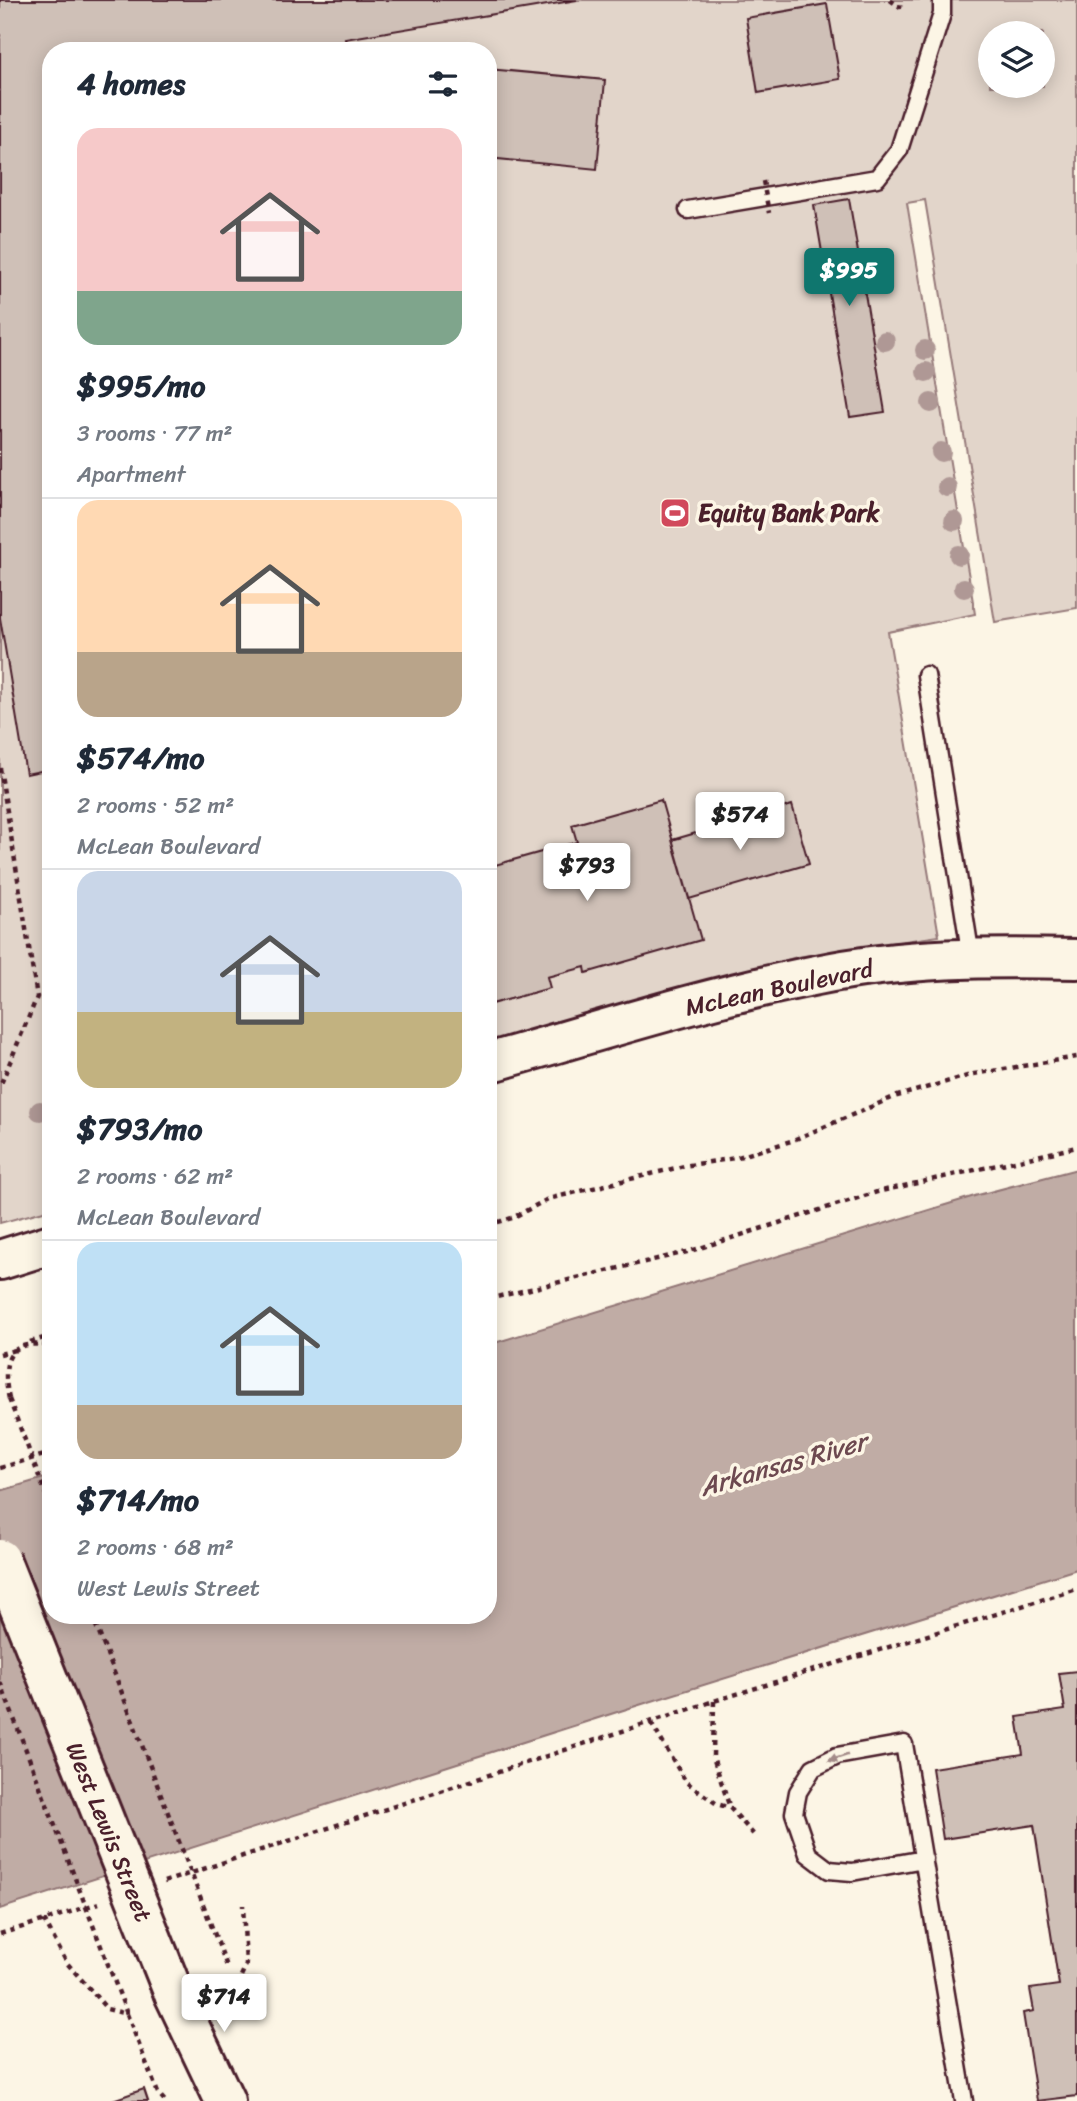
<!DOCTYPE html>
<meta charset="utf-8">
<style>
:root{--surface:#fff;--page:#f6f6f7;--text:#1f2937;--muted:#747a83;--line:#e0e1e3;--accent:#0f766e}
body{margin:0;font-family:Sriracha,sans-serif;background:var(--page);color:var(--text);height:100vh;display:flex;flex-direction:column;font-size:26px;white-space:nowrap}
*{box-sizing:border-box;margin:0}
p{font-size:23px;color:var(--muted)}
.icon{flex:none;width:38px;height:38px;fill:none;stroke:currentColor;stroke-width:2;stroke-linecap:round;stroke-linejoin:round}
.map{position:relative;flex:1;overflow:hidden}
.panel{position:absolute;left:42px;top:42px;width:455px;height:1582px;display:flex;flex-direction:column;background:var(--surface);border-radius:28px;box-shadow:0 4px 18px #0003}
.panel>*{flex:none}
.tools{position:absolute;left:978px;top:21px;display:grid;gap:14px}
.tools a{display:grid;place-items:center;width:77px;height:77px;border-radius:50%;background:var(--surface);box-shadow:0 4px 18px #0003;font-size:35px}
.price{position:absolute;translate:-50% -60px;padding:0 16px;border-radius:7px;background:#fff;color:#222;font-size:23px;line-height:46px;filter:drop-shadow(0 2px 4px #0008)}
.price::after{content:'';position:absolute;left:50%;top:42px;width:21px;height:16px;margin-left:-10px;background:inherit;clip-path:polygon(0 0,100% 0,50% 100%)}
.price.selected{background:var(--accent);color:#fff}
ul{padding:0;list-style:none}
li{display:grid;align-content:center;gap:14px;height:371px;padding:0 35px}
li+li{border-top:2px solid var(--line)}
li span{display:grid;place-items:center;height:217px;border-radius:21px;color:#555}
li>.icon{margin-inline-start:auto}
span .icon{width:126px;height:126px;fill:#fffc;stroke-width:1}
li b{font-size:30px}
h2{display:flex;justify-content:space-between;align-items:center;height:84px;padding:0 35px;font-size:30px}
.map>svg:first-child{display:block}
.green{fill:#e2d5ca;stroke:#967a7a;stroke-width:2;fill-rule:evenodd}
.water{fill:#c0aca5;stroke:#917474;stroke-width:2}
.building{fill:#cfc0b7;stroke:#4a1f2b;stroke-width:2}
.lines{fill:none;stroke-linecap:round;stroke-linejoin:round}
.lane-casing{stroke:#4a1f2b;stroke-width:21}
.secondary-casing{stroke:#4a1f2b;stroke-width:44}
.path{stroke:#4a1f2b;stroke-width:4.5;stroke-dasharray:5 5;stroke-linecap:butt}
.lane{stroke:#fcf5e5;stroke-width:16}
.secondary{stroke:#fcf5e5;stroke-width:38}
.secondary-bridge-casing{stroke:#4a1f2b;stroke-width:44;stroke-linecap:butt}
.path-bridge{stroke:#4a1f2b;stroke-width:4.5;stroke-dasharray:5 5;stroke-linecap:butt}
.secondary-bridge{stroke:#fcf5e5;stroke-width:38}
.tree{fill:#af9895}
.oneway{fill:#a38a88}
.labels{text-anchor:middle;dominant-baseline:central;stroke-width:7;stroke-linejoin:round;paint-order:stroke}
.poi-label{font-size:24px;font-weight:bold;fill:#4a1f2b;stroke:#fcf5e5;text-anchor:start}
.street-label{font-size:24px;fill:#4a1f2b;stroke:#fcf5e5}
.water-label{font-size:26px;font-style:italic;fill:#6d4950;stroke:#fcf5e5}
</style>
<div class="map">
<svg width="1077" height="2101" viewBox="0 0 1077 2101">
<rect width="100%" height="100%" fill="#fcf5e5"/>
<filter id="ink" filterUnits="userSpaceOnUse"><feTurbulence type="fractalNoise" baseFrequency=".0143" numOctaves="2"/><feDisplacementMap in="SourceGraphic" scale="14" xChannelSelector="R" yChannelSelector="G"/><feConvolveMatrix kernelMatrix="1 2 1 2 8 2 1 2 1" color-interpolation-filters="sRGB"/></filter>
<g filter="url(#ink)">
<path class="green" d="M0,0H1077V608L995,622L925,200L907,203L975,614L888,632L939,936L797,957L488,1048V51H51V1209L0,1223ZM990,33H1043V86H990Z"/>
<path class="water" d="M1077,1169V1569L636,1706L0,1909V1491L51,1476V1615H488V1345L978,1195Z"/>
<path class="building" d="M0,0H577L345,39L347,51H51V680L45,681L51,714V769L26,774L0,618Z
M827,4L840,79L758,93L746,18Z
M488,69L605,80L597,169L488,158Z
M849,199L885,412L850,417L814,205Z
M661,800L701,940L586,973L585,967L547,977L550,988L488,1005V867L577,842L572,825Z
M792,805L809,864L689,899L672,840Z
M1077,1671V2096L1037,2101L1023,2013L1034,2011L1030,1989L1059,1985L1034,1825L943,1839L932,1768L1023,1754L1017,1717L1065,1710L1059,1673Z
M144,2089L148,2101H110Z"/>
<g class="lines">
<g class="lane-casing">
<path id="lane" d="M688,210L877,178L899,150L942,14V0
M926,675L971,957
M924,1859L852,1872L829,1870L808,1854L794,1813L798,1792L813,1768L837,1756L904,1744L964,2101"/>
</g>
<g class="secondary-casing">
<path id="secondary" d="M488,1063C597,1032 706,997 817,975C903,957 990,957 1077,959
M0,1260L51,1244
M174,1994L225,2101"/>
</g>
<path class="path" d="M890,0L900,7L901,0
M0,768L37,997L0,1086
M488,1225L512,1218L548,1199L684,1166L735,1158L791,1141L894,1097L974,1074L1077,1057
M488,1299L687,1252L877,1192L1077,1147
M30,1342L51,1336
M0,1354L15,1350
M9,1399C1,1361 7,1338 51,1346
M0,1468L51,1453
M714,1701L713,1757L730,1808
M651,1723L686,1782L717,1804L730,1808L755,1836
M164,1882L714,1701L1077,1589
M44,1920L67,1963L107,2009L127,2014L158,2093L165,2101
M0,1934L99,1903
M237,1985L246,1965L243,1905"/>
<use href="#lane" class="lane"/>
<use href="#secondary" class="secondary"/>
<g class="secondary-bridge-casing">
<path id="secondary-bridge" d="M0,1559L174,1994"/>
</g>
<path class="path-bridge" d="M763,181L769,213
M9,1399L51,1507
M92,1615L228,1969
M0,1682L127,2014"/>
<use href="#secondary-bridge" class="secondary-bridge"/>
</g>
<g class="tree">
<circle cx="885" cy="341" r="10"/>
<circle cx="925" cy="350" r="10"/>
<circle cx="926" cy="372" r="10"/>
<circle cx="931" cy="403" r="10"/>
<circle cx="941" cy="452" r="10"/>
<circle cx="947" cy="487" r="10"/>
<circle cx="954" cy="521" r="10"/>
<circle cx="959" cy="555" r="10"/>
<circle cx="964" cy="588" r="10"/>
<circle cx="40" cy="1111" r="10"/>
</g>
<defs><path id="oneway-solid" d="M-6-.8H1V-3.2L6.5 0L1 3.2V.8H-6Z" transform="scale(1.75)"/></defs>
<use class="oneway" href="#oneway-solid" transform="translate(838 1758) rotate(162)"/>
</g>
<defs>
<g id="stadium-square" transform="scale(1.575)"><rect x="-9" y="-9" width="18" height="18" rx="4" fill="#d1495b" stroke="#fcf5e5"/><path d="M0-5a6.5 5 0 1 0 0 10a6.5 5 0 1 0 0-10ZM-3.5-1.8h7v3.6h-7Z" fill="#fff"/></g>
</defs>
<g fill-rule="evenodd">
<use href="#stadium-square" x="675" y="513"/>
</g>
<g class="labels">
<g class="poi-label">
<text x="698" y="513">Equity Bank Park</text>
</g>
<g class="street-label">
<text transform="translate(779 988) rotate(-12)">McLean Boulevard</text>
<text transform="translate(109 1832) rotate(68)">West Lewis Street</text>
</g>
<g class="water-label">
<text transform="translate(783 1464) rotate(-16)">Arkansas River</text>
</g>
</g>
</svg>
<div class="tools">
<a><svg class="icon" aria-label="layers" viewBox="0 0 24 24"><path d="M12 4l9 5-9 5-9-5zM3 14l9 5 9-5"/></svg></a>
</div>
<b class="price selected" style="left:849px;top:308px">$995</b>
<b class="price" style="left:740px;top:852px">$574</b>
<b class="price" style="left:587px;top:903px">$793</b>
<b class="price" style="left:224px;top:2034px">$714</b>
<section class="panel">
<h2>4 homes<svg class="icon" aria-label="filters" viewBox="0 0 24 24"><path d="M4 7h16M4 17h16"/><circle cx="9" cy="7" r="2"/><circle cx="15" cy="17" r="2"/></svg></h2>
<ul>
<li><span style="background:linear-gradient(#f6c9c9 75%,#7fa58c 0)"><svg class="icon" aria-label="home" viewBox="0 0 24 24"><path d="M3 11l9-7 9 7M6 9v11h12V9"/></svg></span><div><b>$995/mo</b><p>3 rooms · 77 m²</p><p>Apartment</p></div></li>
<li><span style="background:linear-gradient(#ffd9b3 70%,#b9a48a 0)"><svg class="icon" aria-label="home" viewBox="0 0 24 24"><path d="M3 11l9-7 9 7M6 9v11h12V9"/></svg></span><div><b>$574/mo</b><p>2 rooms · 52 m²</p><p>McLean Boulevard</p></div></li>
<li><span style="background:linear-gradient(#c9d6e8 65%,#c2b280 0)"><svg class="icon" aria-label="home" viewBox="0 0 24 24"><path d="M3 11l9-7 9 7M6 9v11h12V9"/></svg></span><div><b>$793/mo</b><p>2 rooms · 62 m²</p><p>McLean Boulevard</p></div></li>
<li><span style="background:linear-gradient(#bfe0f5 75%,#b9a48a 0)"><svg class="icon" aria-label="home" viewBox="0 0 24 24"><path d="M3 11l9-7 9 7M6 9v11h12V9"/></svg></span><div><b>$714/mo</b><p>2 rooms · 68 m²</p><p>West Lewis Street</p></div></li>
</ul>
</section>
</div>
